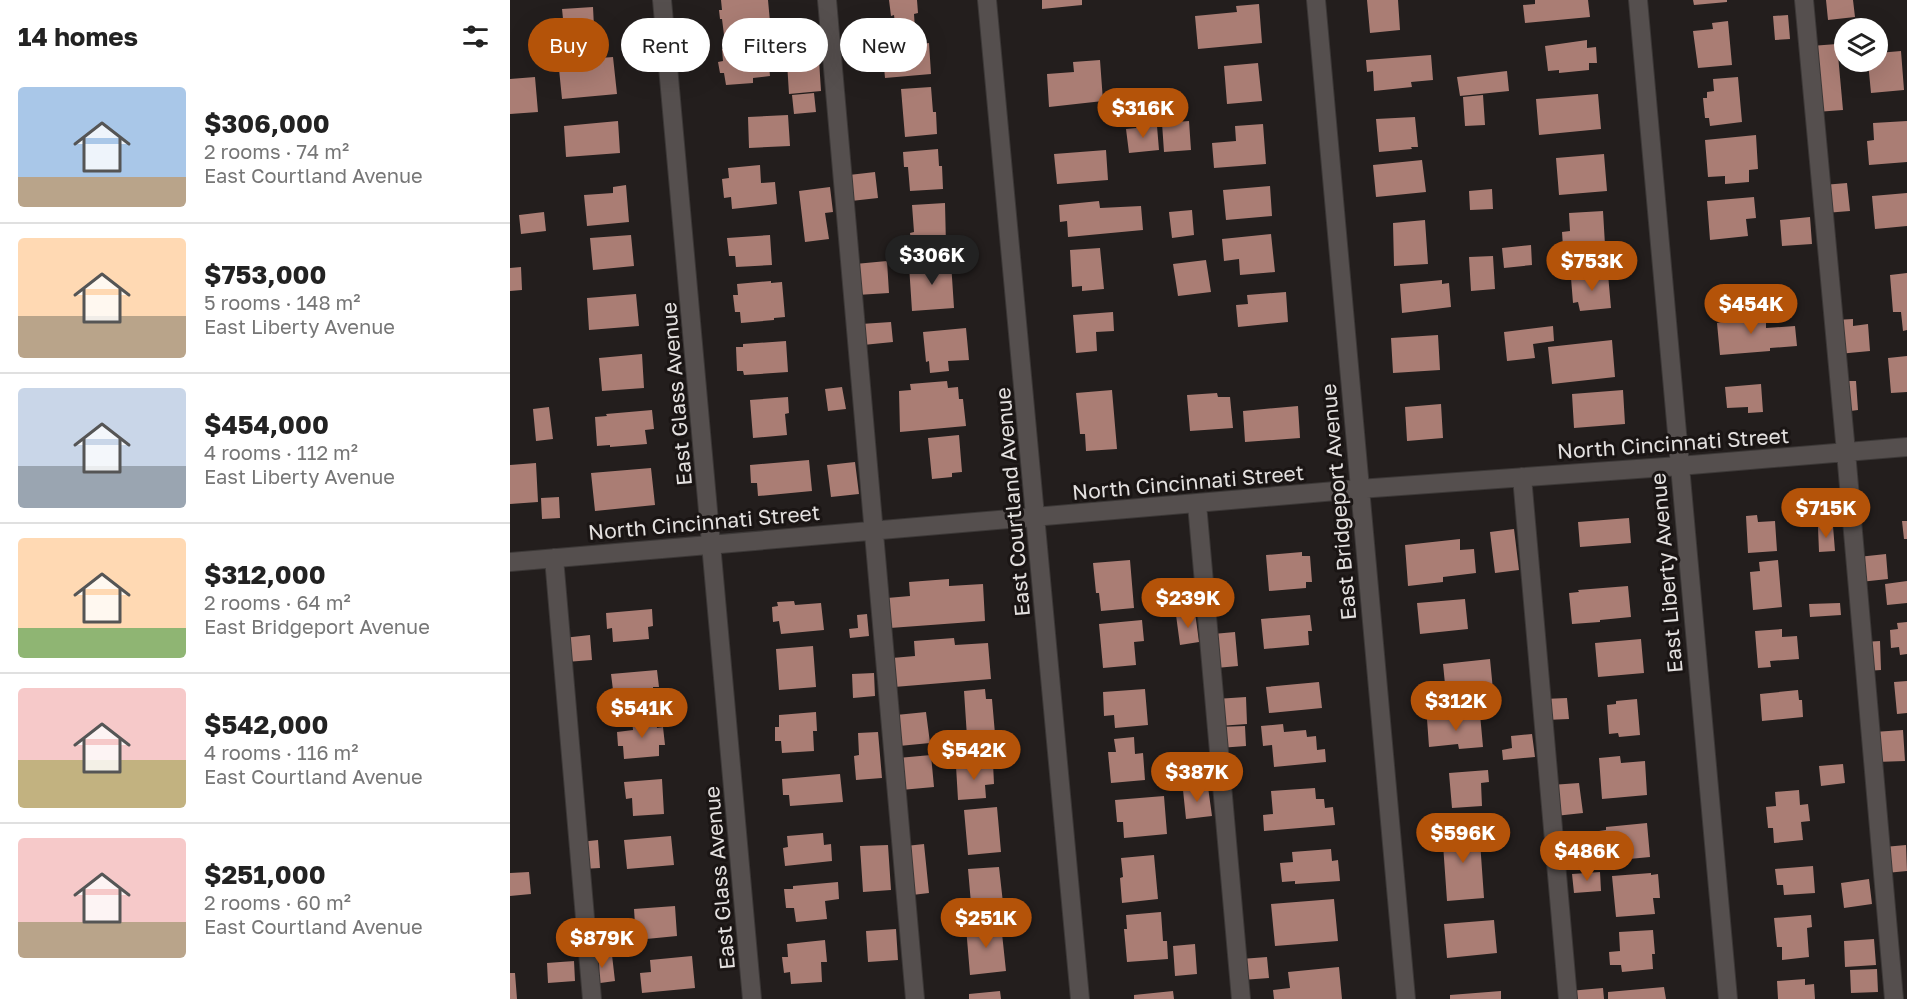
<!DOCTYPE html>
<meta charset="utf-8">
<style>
:root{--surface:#fff;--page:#f6f6f6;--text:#222;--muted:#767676;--line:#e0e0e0;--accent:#b45309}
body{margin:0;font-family:"Golos Text",sans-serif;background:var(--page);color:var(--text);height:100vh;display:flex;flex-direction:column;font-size:22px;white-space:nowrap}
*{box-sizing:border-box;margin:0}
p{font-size:20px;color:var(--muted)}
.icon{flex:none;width:33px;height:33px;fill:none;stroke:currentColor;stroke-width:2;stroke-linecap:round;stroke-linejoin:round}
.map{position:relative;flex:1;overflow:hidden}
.drawer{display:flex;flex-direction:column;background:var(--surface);width:510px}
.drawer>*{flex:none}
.top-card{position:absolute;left:18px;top:18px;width:570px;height:54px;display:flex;gap:12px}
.controls{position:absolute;left:1324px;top:18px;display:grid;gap:12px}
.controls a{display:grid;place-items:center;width:54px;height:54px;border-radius:50%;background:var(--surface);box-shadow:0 6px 24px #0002;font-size:30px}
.price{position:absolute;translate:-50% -51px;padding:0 14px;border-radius:21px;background:var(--accent);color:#fff;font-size:20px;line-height:39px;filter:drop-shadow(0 2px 3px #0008)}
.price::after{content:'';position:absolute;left:50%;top:36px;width:18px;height:14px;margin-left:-9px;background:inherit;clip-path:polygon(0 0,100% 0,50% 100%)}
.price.on{background:#222;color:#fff}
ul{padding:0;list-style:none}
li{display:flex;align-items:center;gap:18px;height:150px;padding:0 18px}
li+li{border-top:2px solid var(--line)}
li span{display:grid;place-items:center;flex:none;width:168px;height:120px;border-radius:6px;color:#555}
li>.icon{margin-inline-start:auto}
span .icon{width:72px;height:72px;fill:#fffc;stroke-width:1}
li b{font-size:26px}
h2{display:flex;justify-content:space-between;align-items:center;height:72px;padding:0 18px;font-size:26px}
.pill{padding:0 21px;border-radius:27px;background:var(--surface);box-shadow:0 6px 24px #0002;font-size:21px;line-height:54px}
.pill.on{background:var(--accent);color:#fff}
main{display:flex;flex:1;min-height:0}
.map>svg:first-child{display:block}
.building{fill:#aa7d74}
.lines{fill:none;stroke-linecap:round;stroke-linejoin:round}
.minor-casing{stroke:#3c3837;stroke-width:20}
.minor{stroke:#554f4e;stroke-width:18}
.labels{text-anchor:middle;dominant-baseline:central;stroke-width:6;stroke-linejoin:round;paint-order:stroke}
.street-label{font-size:21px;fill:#e3e0df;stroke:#1a1514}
</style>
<main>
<section class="drawer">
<h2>14 homes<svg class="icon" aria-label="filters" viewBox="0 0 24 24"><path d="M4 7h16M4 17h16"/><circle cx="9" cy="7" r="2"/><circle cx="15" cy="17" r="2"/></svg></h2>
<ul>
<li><span style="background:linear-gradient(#a9c7e8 75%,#b9a48a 0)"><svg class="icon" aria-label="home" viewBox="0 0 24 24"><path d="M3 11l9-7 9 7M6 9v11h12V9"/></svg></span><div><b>$306,000</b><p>2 rooms · 74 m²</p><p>East Courtland Avenue</p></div></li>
<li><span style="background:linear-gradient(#ffd9b3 65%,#b9a48a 0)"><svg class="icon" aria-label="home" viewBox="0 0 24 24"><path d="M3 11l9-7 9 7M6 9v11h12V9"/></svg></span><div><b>$753,000</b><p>5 rooms · 148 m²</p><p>East Liberty Avenue</p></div></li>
<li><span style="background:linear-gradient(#c9d6e8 65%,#9aa5b1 0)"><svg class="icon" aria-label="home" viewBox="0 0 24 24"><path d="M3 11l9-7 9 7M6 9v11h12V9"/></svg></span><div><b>$454,000</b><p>4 rooms · 112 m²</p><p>East Liberty Avenue</p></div></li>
<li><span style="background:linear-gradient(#ffd9b3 75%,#8fb573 0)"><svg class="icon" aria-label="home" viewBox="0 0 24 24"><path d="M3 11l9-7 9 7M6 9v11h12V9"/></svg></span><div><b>$312,000</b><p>2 rooms · 64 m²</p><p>East Bridgeport Avenue</p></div></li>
<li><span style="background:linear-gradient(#f6c9c9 60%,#c2b280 0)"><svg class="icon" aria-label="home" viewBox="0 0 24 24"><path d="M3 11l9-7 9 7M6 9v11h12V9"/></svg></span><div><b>$542,000</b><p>4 rooms · 116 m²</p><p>East Courtland Avenue</p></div></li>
<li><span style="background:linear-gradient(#f6c9c9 70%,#b9a48a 0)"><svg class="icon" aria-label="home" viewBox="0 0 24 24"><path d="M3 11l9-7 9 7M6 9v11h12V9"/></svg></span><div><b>$251,000</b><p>2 rooms · 60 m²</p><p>East Courtland Avenue</p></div></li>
</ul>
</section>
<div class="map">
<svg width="1397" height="999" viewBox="0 0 1397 999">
<rect width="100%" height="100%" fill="#231e1d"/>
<path class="building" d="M211,0H258L260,22L236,24L237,33L214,35L212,19H210L209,10H212Z
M379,0H407L408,13L404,14L405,30H409L411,44L419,43L421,74L375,78L371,33L386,32L384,15L381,16Z
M532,0H572V5L532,9Z
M857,0H888L890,30L860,33Z
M1025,0H1078L1080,17L1015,23L1013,5L1025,4Z
M1183,0H1217V2L1184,5Z
M1316,0H1343L1345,17L1318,20Z
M749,4L752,43L688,49L685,16L727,12L726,6Z
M83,7L84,27H91L92,45L56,48L52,9Z
M1278,15L1280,39L1265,40L1263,16Z
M1218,21L1222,65L1188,68L1183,31L1203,29L1202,23Z
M1077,40V48L1086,47L1087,63H1079V70L1049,73V70L1038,71L1035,46Z
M1327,44L1333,110L1306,112L1301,46Z
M257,45L260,76L243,78V83L216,85L214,73H210L208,62L213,61L212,49Z
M1391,51L1394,90L1361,93L1358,62H1368V53Z
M921,55L923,80L901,82L902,87L864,91L863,71L857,72L856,60Z
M103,57L107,94L52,99L49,69L90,65V58Z
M309,60L311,91L279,94L277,62Z
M590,60L593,101L539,107L537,74L564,72L563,62Z
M748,63L752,101L717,104L714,66Z
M997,71L999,91L950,96L947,77Z
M25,77L28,112L0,114V79Z
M1228,77L1232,122L1200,126L1199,118H1195L1193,98H1197V92L1204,91L1203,79Z
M421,87L423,112H426L427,134L395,137L391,89Z
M304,93L306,112L284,114L282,95Z
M1088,94L1091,129L1029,135L1026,99Z
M973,95L975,125L955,126L953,97Z
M278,115L280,146L239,148L238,117Z
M905,117L908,147H901L902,149L869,152L866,119Z
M108,121L110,153L56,157L54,126Z
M679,121L681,150L654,152L652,123Z
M1397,121V162L1359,165L1357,141L1364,140L1363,123Z
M753,124L756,164L704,168L702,143L726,141L725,126Z
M647,126L649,150L619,153L616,129Z
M1246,135L1248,169L1239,170V182L1215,184V176L1198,177L1195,140Z
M428,149L429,166H432L433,189L400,191L398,167H394L393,152Z
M596,150L598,180L547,184L544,154Z
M1094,154L1097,191L1049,195L1046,158Z
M912,160L916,192L866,197L863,165Z
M250,165L251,183L265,182L267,204L222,209L221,197L214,198L212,179L219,178L218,168Z
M365,172L368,198L341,201L339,175Z
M1337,183L1340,211L1315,213L1313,185Z
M116,185L119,222L77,226L74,195L103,193V187Z
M760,186L762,216L716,220L713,190Z
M320,187L323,212L315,213L319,239L295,242L289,191Z
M982,189L983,209L960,210L959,191Z
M1397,193V226L1365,229L1362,196Z
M1244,197L1246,218L1236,219L1238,236L1200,240L1197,201Z
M589,201L590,208L631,206L633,230L558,237L557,221L550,222L549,205Z
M435,203L436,246L402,249L400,233L404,232L402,205Z
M682,210L684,235L662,238L659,212Z
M1093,211L1095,245L1053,247L1052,232L1060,231L1059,213Z
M34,212L36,231L11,234L9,215Z
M1300,217L1302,244L1272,246L1270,220Z
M915,220L918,264L884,266L883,223Z
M761,234L765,272L730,275L729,259L714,261L712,239Z
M121,235L124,266L83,270L80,238Z
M260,235L262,265L226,267L225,256H219L217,238Z
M1021,245L1022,265L994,268L992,248Z
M590,248L594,289L572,291V286L562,287L560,250Z
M983,256L985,289L961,291L959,257Z
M696,260L701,292L668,296L663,264Z
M377,261L379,293L347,295L345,264Z
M441,262L444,308L402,311L399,265Z
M11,267L12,290L0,291V268Z
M1397,273V330L1393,331L1391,312H1383L1380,275Z
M1098,274L1101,308L1070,311L1068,302L1063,303L1061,278Z
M932,280V284L939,283L941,307L892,313L890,284Z
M261,281V283L272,282L275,317L264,318V320L231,323L230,312H225L223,295H228L227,284Z
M776,292L778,322L728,327L726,305L738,304L737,295Z
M126,294L129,326L79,330L77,298Z
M1230,311L1231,322L1256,320V328L1285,326L1287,346L1260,348V351L1210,355L1207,323L1211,322V312Z
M603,312L604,331L586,332L587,351L566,353L563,315Z
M1343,319V326L1358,324L1360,351L1328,354L1326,320Z
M381,322L383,342L353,345L351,324Z
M1043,326L1044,341L1023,344L1025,358L997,361L994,332Z
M456,328L459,360L438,361L439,371L420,373L419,361L416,362L413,332Z
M928,335L930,370L883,373L881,338Z
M1102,340L1105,377L1042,384L1038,347Z
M276,341L278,372L234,375L233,371H227L226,347H233V344Z
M132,354L134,388L92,391L89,358Z
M1397,356V392L1381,393L1378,358Z
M437,381L438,388L448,387L449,399H453L456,426L390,432L389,391L401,390L400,384Z
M1331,381H1346L1348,410L1333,412Z
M1251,384L1253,412L1238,413V407L1217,408L1215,387Z
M332,387L336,409L318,411L315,389Z
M602,390L607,449L576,451L575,434H570L566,393Z
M1113,390L1115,424L1064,428L1062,394Z
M707,393L708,397H720L723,428L680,431L677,395Z
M278,397L279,413L275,414L277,435L243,438L240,400Z
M931,404L933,438L897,441L895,407Z
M788,406L790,438L735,442L733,411Z
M39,407L43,439L26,441L23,409Z
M142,410L144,429L135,430L137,444L100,447V445L87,446L85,417L97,416L96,414Z
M449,435L452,472L442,473V477L422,479L418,438Z
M299,460L302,491L248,496L247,483H241L240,465Z
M345,462L349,494L321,497L317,465Z
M26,463L28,502L0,504V465Z
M141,468L145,505L85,511L81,473Z
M49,497L50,518L32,519L31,498Z
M1247,515L1248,522L1265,521L1267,551L1238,553L1236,516Z
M1119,518L1121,543L1070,547L1068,522Z
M1392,521H1397V539H1394Z
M1323,526L1325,551L1309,552L1308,527Z
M1004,529L1009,570L985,573L980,532Z
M950,539V550L964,549L966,573L933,577V582L898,586L895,545Z
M792,552V556H800L802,582H796V588L759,591L756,555Z
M1376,554L1378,579L1350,582L1348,557Z
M620,560L624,608L591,611L589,593H586L583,563Z
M1268,560L1272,607L1243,610L1240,572L1250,571L1249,562Z
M439,579V586L473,584L475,621L380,628L377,598L400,596L399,582Z
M1397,581V603L1377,605L1375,584Z
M680,583L683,610L660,612L657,585Z
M1118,586L1121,617L1090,620V622L1062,624L1059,593L1069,592L1068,590Z
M955,599L958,629L910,634L907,603Z
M284,601L285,605L311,603L314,630L271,634L269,621L263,622L262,607L268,606L267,602Z
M1330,603L1331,615L1300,617L1299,604Z
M142,609L143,626L138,627L139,639L103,642L102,628L97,629L96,613Z
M685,612L689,642L670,645L666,615Z
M357,614L359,636L340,638L339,629L348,628L347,615Z
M800,615L802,631H798L799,645L754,649L751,619Z
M632,620L634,641L624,642L626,665L593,668L589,624Z
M1397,622V654L1390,655L1389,647L1381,648L1380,630L1388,629L1387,623Z
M1272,629V637L1287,636L1289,659L1260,661L1261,667L1248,668L1245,631Z
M725,632L728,666L706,668L703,634Z
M80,635L82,660L56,662L53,638Z
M444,638L445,645L478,643L481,679L384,687L382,658L405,656L404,641Z
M1131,639L1134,673L1088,677L1085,643Z
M1370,641L1371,670L1356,671L1354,642Z
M303,646L306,687L269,690L266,649Z
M980,659L983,690L936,694L933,664Z
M147,670L149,687H143L144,698L109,701V690H103L101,674Z
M364,673L365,696L343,698L342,674Z
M1397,681V713L1387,714L1384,682Z
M809,682L812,708L759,713L756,687Z
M475,689L476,699H482L485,734L457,737L454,691Z
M635,689L638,725L605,728L604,715L594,716L593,692Z
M1288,690L1289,700H1292L1293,717L1252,721L1250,694Z
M736,697L737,724L708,726L706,699Z
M1057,698L1059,719L1035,720L1034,699Z
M1127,699L1130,735L1109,737L1108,733L1099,734L1097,705L1106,704V701Z
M306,712L307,731H303L304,751L272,753L271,741H265V727H269V715Z
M416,712L420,743L389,746L386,715Z
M970,714L973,747L949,749L948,744L919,747L917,719Z
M146,716L147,728L153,727L155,745H149V756L114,759L113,746H108L107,732L123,730L122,718Z
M773,724L774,732L796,730L797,737L806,736L807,750L815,749L816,762L764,767L762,745L753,746L751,726Z
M735,726L736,746L709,748L708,727Z
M1393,730L1395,761L1366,762L1364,732Z
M368,732L372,778L346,780L344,756L349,755L348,733Z
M1022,734L1025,757L993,760L992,750L1002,748L1001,736Z
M624,737L625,754L633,753L635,780L601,783L598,752H606L604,739Z
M421,755L424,787L391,790L388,758Z
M1110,756L1111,763L1135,761L1137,795L1092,799L1089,758Z
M696,760L699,784L670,787L668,763Z
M483,763L484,784L475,785L476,798L448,800L446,766Z
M1333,764L1335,783L1311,786L1309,766Z
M978,770L979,782L971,783L972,806L942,808L939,773Z
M330,774L333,802L280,806L279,795H273L272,779Z
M152,779L154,814L123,816L122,798L116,799L114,782Z
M1069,783L1073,813L1045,816L1041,785Z
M698,787L702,816L676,819L673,790Z
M805,788L806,799H814L815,808L823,807L825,825L754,831L753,815L763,814L761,791Z
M1289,790L1290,805L1298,804L1300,821L1291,822L1293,840L1264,843L1263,828H1258L1256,807L1266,806L1265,792Z
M654,796L657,834L614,838L613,822H607L605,800Z
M487,807L491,852L458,855L454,810Z
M1137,823L1140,857L1098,861L1097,850L1091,851L1089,831L1096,830V827Z
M969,827L974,898L937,901L932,830Z
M313,833L314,845L321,844L322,861L275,866L273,848L278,847L277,836Z
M161,836L164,865L117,869L114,840Z
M88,840L90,868L72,869L70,842Z
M414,844L419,893L402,895L396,846Z
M378,845L381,890L353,892L350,846Z
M1396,845L1397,871L1376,873L1374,847Z
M821,849L822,861L828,860L830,881L785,884V881L772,882L770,863L783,862L782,852Z
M644,855L648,899L612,903L610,878L613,877L611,858Z
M1303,866L1305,893L1274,895L1273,885H1267L1265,869Z
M489,867L494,912L462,915L458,869Z
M19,872L21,894L0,896V873Z
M1090,872L1091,891L1064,893L1062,874Z
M1141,873V875L1148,874L1150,898H1143L1145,914L1106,917L1102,876Z
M1359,879L1362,904L1334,908L1331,883Z
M328,882L329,899L315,901L317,919L286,922L284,908H276L274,889H283V886Z
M824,899L828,941L765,946L761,904Z
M165,906L167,936L126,940L124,909Z
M651,912L653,941H657L658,959L617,962L614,929H617L616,915Z
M1301,915L1302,927L1297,928L1299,957L1272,960V947H1267L1264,918Z
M984,920L987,953L937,958L934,924Z
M491,924L496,971L460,975L456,927Z
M386,929L388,960L358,962L356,931Z
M1143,930L1145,954H1142L1143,969L1112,972L1111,965H1100L1099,952L1110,951L1109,932Z
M1364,939L1366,965L1335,967L1334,941Z
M315,940L317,962H311L312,982L281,984L280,972L274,973L272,957H278L277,944Z
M685,944L687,974L665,976L663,946Z
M102,955L105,981L83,984L80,958Z
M182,956L185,988L132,993L130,973L141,972L140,960Z
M757,957L759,978L732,980L731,959Z
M64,961L65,981L38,983L37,963Z
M829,967L832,999H764L763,990L780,988L778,972Z
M1367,969L1368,992L1341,993L1340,970Z
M0,973H5L7,999H0Z
M1295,979V985L1304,984L1305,999H1268L1267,981Z
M1154,987L1156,999H1098V992Z
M1093,988L1094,999H1060L1059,991Z
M490,991L491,999H459V994Z
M663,991L664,999H624V995Z
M991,991V999H940V995Z"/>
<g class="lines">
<g class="minor-casing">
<path id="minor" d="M152,0L242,999
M317,0L405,999
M477,0L570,999
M806,0L896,999
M1128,0L1218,999
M1294,0L1336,452L1384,999
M1012,477L1058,999
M687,504L731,999
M44,558L82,999
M0,562L849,489L1169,466L1397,447"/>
</g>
<use href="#minor" class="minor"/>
</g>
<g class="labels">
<g class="street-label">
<text transform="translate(166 394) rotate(-95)">East Glass Avenue</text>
<text transform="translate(1163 443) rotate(-4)">North Cincinnati Street</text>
<text transform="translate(678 482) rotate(-5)">North Cincinnati Street</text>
<text transform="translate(502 502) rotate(-95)">East Courtland Avenue</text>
<text transform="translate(828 502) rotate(-95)">East Bridgeport Avenue</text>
<text transform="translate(194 522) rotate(-5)">North Cincinnati Street</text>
<text transform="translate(1156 573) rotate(-95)">East Liberty Avenue</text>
<text transform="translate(209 878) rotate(-95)">East Glass Avenue</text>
</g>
</g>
</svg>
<div class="controls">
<a><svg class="icon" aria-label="layers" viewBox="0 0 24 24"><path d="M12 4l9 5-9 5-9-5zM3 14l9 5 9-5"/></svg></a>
</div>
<b class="price" style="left:633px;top:139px">$316K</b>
<b class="price on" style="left:422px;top:286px">$306K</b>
<b class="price" style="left:1082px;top:292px">$753K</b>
<b class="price" style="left:1241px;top:335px">$454K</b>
<b class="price" style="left:1316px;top:539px">$715K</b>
<b class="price" style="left:678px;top:629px">$239K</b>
<b class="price" style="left:946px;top:732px">$312K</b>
<b class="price" style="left:132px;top:739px">$541K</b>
<b class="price" style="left:464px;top:781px">$542K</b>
<b class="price" style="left:687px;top:803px">$387K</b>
<b class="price" style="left:953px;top:864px">$596K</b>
<b class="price" style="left:1077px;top:882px">$486K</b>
<b class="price" style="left:476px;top:949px">$251K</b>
<b class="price" style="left:92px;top:969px">$879K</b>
<div class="top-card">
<a class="pill on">Buy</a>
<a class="pill">Rent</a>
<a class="pill">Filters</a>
<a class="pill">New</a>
</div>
</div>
</main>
